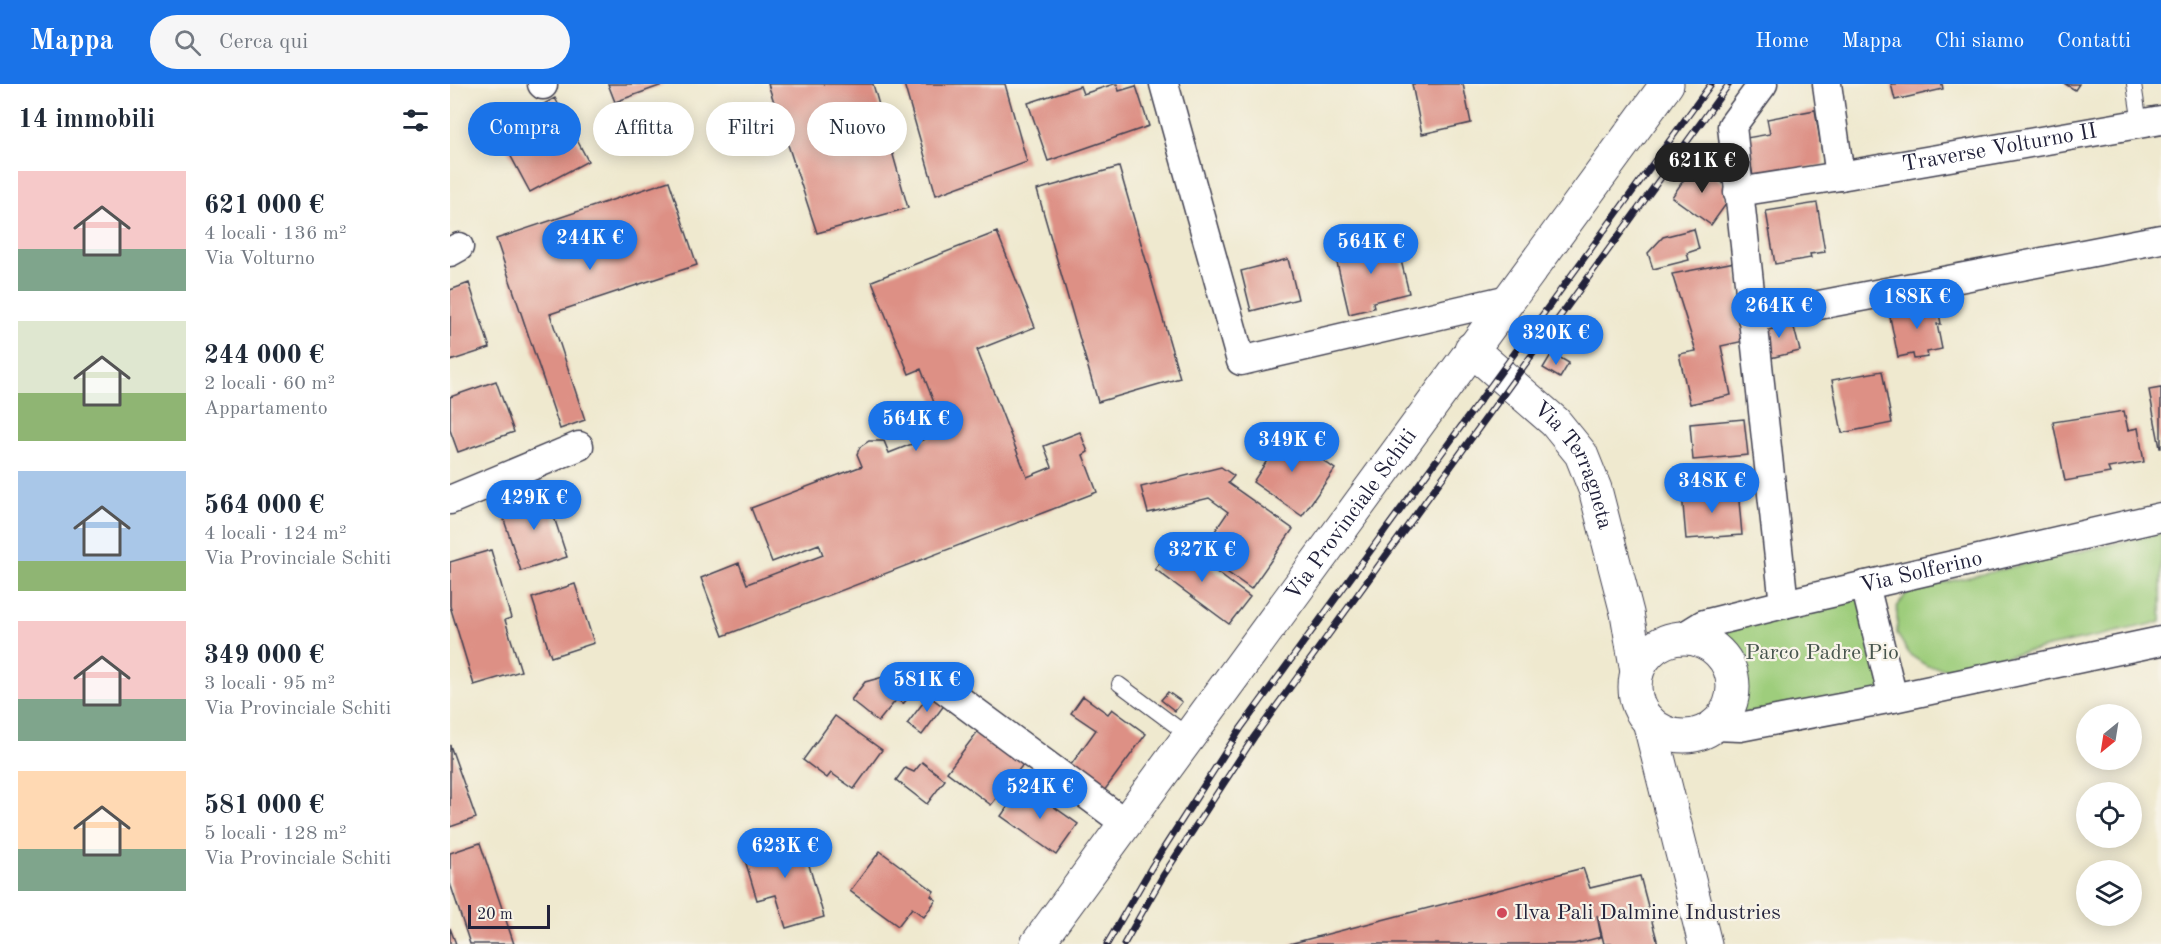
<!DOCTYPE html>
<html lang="it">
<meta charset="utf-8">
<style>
:root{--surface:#fff;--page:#f6f6f7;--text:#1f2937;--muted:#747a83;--accent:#1a73e8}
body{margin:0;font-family:"Old Standard TT",serif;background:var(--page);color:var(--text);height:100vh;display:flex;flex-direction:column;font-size:22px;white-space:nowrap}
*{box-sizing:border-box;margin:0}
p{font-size:20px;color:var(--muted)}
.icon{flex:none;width:33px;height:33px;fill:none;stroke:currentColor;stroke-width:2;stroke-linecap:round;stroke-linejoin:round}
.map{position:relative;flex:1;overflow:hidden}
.panel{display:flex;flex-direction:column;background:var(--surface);width:450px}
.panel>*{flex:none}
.hud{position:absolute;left:18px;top:18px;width:570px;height:54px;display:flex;gap:12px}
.needle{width:39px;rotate:210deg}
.fabs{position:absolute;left:1626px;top:620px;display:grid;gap:12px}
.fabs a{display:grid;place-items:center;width:66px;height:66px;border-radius:50%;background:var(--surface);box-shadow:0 3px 15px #0003;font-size:30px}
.scale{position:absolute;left:18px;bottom:15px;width:82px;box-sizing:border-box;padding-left:6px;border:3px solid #22223b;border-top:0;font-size:16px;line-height:21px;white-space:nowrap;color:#22223b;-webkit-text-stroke:4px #f7f3e8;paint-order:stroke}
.price{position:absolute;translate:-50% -51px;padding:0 14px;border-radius:21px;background:var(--accent);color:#fff;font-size:20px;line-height:39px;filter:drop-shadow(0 2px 3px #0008)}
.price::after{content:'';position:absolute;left:50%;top:36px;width:18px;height:14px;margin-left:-9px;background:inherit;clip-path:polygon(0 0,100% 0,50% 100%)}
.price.selected{background:#222;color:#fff}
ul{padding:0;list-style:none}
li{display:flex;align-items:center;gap:18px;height:150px;padding:0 18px}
li span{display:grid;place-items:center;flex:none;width:168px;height:120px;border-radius:0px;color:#555}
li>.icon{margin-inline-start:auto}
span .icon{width:72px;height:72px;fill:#fffc;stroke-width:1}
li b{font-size:26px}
h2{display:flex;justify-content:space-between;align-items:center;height:72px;padding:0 18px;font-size:26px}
.tag{padding:0 21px;border-radius:27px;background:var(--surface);box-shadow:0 3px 15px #0003;font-size:21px;line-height:54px}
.tag.selected{background:var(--accent);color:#fff}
header{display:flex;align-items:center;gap:36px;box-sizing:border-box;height:84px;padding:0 30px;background:var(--accent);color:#fff}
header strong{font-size:28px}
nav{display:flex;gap:33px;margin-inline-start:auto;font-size:21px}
.search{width:420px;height:54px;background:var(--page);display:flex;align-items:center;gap:15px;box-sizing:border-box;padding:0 21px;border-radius:33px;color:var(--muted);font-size:22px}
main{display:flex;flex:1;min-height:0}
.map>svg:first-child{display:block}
.green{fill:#9ecd7b;stroke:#60785b;stroke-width:1.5}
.building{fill:#dd9085}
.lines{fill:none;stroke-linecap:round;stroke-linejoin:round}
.service-casing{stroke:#414051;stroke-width:16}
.minor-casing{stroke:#414051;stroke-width:31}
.tertiary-casing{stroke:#414051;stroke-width:35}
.service{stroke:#fff;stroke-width:14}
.minor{stroke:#fff;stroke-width:28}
.tertiary{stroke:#fff;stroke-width:33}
.rail-casing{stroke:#22223b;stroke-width:7}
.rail{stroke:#f7f3e8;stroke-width:4.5;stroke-dasharray:14;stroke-linecap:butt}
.poi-dot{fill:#d1495b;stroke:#f7f3e8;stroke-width:2}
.labels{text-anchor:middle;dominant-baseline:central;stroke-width:4.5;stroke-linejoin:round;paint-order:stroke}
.street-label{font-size:22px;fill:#22223b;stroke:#f7f3e8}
.park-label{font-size:22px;fill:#47554e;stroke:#f7f3e8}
.poi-label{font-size:22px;fill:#22223b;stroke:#f7f3e8;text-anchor:start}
</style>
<header>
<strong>Mappa</strong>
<div class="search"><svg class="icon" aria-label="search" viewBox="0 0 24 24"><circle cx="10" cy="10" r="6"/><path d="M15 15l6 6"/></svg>Cerca qui</div>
<nav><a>Home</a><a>Mappa</a><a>Chi siamo</a><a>Contatti</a></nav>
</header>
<main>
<section class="panel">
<h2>14 immobili<svg class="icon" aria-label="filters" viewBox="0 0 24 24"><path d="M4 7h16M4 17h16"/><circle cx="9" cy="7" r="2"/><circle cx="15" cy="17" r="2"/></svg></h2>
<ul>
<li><span style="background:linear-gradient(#f6c9c9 65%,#7fa58c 0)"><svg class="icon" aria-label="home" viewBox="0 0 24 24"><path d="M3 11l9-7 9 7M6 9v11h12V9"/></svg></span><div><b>621 000 €</b><p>4 locali · 136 m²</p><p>Via Volturno</p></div></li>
<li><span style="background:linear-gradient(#dfe7d0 60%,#8fb573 0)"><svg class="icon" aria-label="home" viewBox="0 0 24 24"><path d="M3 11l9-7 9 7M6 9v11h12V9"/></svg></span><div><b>244 000 €</b><p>2 locali · 60 m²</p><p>Appartamento</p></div></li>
<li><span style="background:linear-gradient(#a9c7e8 75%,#8fb573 0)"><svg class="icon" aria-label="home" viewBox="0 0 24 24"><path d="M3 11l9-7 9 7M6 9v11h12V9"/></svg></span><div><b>564 000 €</b><p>4 locali · 124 m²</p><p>Via Provinciale Schiti</p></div></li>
<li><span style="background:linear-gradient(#f6c9c9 65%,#7fa58c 0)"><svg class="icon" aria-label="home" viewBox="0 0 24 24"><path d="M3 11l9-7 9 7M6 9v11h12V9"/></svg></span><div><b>349 000 €</b><p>3 locali · 95 m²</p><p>Via Provinciale Schiti</p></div></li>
<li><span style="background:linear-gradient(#ffd9b3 65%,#7fa58c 0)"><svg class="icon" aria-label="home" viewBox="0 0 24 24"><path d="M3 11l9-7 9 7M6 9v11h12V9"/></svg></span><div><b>581 000 €</b><p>5 locali · 128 m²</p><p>Via Provinciale Schiti</p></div></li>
</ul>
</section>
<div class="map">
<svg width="1711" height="860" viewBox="0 0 1711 860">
<rect width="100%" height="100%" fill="#f7f3e8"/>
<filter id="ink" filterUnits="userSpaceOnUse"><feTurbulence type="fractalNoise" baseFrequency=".0167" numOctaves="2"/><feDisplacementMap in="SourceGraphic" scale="12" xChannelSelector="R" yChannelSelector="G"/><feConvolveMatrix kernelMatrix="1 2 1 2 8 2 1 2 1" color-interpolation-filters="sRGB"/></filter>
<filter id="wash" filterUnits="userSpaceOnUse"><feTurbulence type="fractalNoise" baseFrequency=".008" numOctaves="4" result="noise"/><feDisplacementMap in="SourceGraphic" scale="24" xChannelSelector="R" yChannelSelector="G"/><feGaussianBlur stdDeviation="1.35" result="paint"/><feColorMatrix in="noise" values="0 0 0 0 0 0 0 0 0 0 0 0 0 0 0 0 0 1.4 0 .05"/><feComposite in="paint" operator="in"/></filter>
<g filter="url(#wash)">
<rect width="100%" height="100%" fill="#efe9cf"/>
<path class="green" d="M1711,449V538L1499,585L1477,582L1460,571L1447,550V523L1458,507Z
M1415,501L1443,614L1275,631C1286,608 1287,575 1261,562C1253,558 1242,556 1233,553Z"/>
<g id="blocks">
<path class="building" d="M158,0H215L165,18Z
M318,0H423L458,124L367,149Z
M454,0H555L577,78L486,111Z
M664,0H667L669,7L686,2L699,42L598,77L578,19L630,2L633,10Z
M962,0H1013L1021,39L972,50Z
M1441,0H1492L1493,5L1445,16Z
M1615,0H1629L1625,6Z
M105,14L138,77L80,108L42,37L75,20L79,28Z
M1365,26L1374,81L1303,93L1296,54L1320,50L1317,35Z
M1245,79L1280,104L1274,112L1279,116L1261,141L1222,113Z
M669,83L730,294L648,318L587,106Z
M219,97L247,181L100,230L135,336L110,345L46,155Z
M1367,119L1375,168L1360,170L1361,174L1325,180L1316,127Z
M1244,145L1249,165L1237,169L1239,176L1203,185L1198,169L1213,153Z
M547,148L585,243L527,266L577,393L602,383L594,362L630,348L638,368L633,371L647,408L273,552L251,494L289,479L297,500L373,471L369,460L322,478L301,424L412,382L407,370L410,363L419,357H434L439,369L495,347L471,285L459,290L422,197Z
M946,156L959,209L923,218L924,224L899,230L885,170Z
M838,175L848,215L801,227L791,187Z
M1285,178L1294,257L1271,262L1281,311L1240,320L1229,270L1246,267L1222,190Z
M19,199L40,264L0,277V206Z
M1487,218L1491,240H1487L1492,265L1477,268L1478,273L1464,275L1463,270L1448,273L1439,228Z
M1342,236L1350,267L1316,275L1309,243Z
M1102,269L1119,279L1110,294L1093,284Z
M1432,287L1442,339L1392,349L1382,296Z
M46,297L64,348L8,368L0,346V313Z
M1711,304V364H1710L1699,306Z
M1674,327L1678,346L1688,344L1694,378L1658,384L1660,389L1615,397L1603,338Z
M1294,335L1298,371L1243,376L1240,340Z
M827,344L885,385L852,432L803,398L820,372L811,366Z
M771,383L784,392L778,399L843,445L801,505L750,469L778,428L759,414L698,429L691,403Z
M1288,405L1292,451L1236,455L1232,409Z
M101,407L108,428L103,430L117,473L71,487L50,424Z
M726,458L800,513L779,540L705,485Z
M41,466L61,534L55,536L71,587L24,601L0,522V478Z
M125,500L144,559L101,573L82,514Z
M440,591L462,609L453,620L447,615L428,638L401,616L415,598Z
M482,607L498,616L472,651L457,640Z
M718,608L732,618L725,627L711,616Z
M633,612L658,630L662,625L696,650L654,707L620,682L646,646L621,629Z
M385,632L432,666L404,705L381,689L377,694L353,676Z
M528,647L575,678L541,721L497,688Z
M0,661L26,734L0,743Z
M472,678L495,696L477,720L446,696L455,684L464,688Z
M573,701L628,740L606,771L551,732Z
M350,750L374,833L336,844L326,811L307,816L292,766Z
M30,759L64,860H20L0,799V769Z
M430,767L484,807L481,812L486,816L474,833L462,824L448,842L400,807Z
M1133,784L1140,804L1190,792L1208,860H1154L1147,831L1151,853L1124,860H839Z
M0,844L6,860H0Z"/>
</g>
</g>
<g filter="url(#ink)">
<use href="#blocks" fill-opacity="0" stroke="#414051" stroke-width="1.5"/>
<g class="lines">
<g class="service-casing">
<path id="service" d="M1684,0L1690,40
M669,600L739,652"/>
</g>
<g class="minor-casing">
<g id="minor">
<path d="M92,0L93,1"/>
<path d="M714,0L791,277L1059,215"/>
<path d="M1313,0L1282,42L1334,520"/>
<path id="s1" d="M1377,0L1390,92L1711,36"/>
<path d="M1288,108L1390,92"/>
<path d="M0,168L9,163"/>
<path d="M1302,234L1711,155"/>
<path d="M0,416L129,362"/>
<path d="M1415,501L1443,614"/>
<path id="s2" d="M1233,553L1254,540L1334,520L1711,433"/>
<path d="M489,601L675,739"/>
<path d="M1264,642L1290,643L1443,614L1711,557"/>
</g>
</g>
<g class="tertiary-casing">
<g id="tertiary">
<path id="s3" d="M1021,265L1105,338L1131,370L1145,405L1177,529L1187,588"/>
<circle cx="1234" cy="603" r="49"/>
<path d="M1199,637L1255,860"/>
<path id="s4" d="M587,860L1217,0"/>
</g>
</g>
<use href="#service" class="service"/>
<use href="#minor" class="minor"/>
<use href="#tertiary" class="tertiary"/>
<g class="rail-casing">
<path id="rail" d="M657,860L701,784L791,644L1261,0
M674,860L713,792L804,653L1279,0"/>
</g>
<use href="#rail" class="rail"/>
</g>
</g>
<circle class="poi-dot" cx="1052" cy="829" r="6"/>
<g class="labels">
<g class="street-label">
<text stroke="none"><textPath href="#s1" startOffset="255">Traverse Volturno II</textPath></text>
<text stroke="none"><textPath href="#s3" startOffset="159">Via Terragneta</textPath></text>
<text stroke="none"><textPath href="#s4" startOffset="532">Via Provinciale Schiti</textPath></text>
<text stroke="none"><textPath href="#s2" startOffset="248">Via Solferino</textPath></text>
</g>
<g class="park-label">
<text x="1372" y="569">Parco Padre Pio</text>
</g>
<g class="poi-label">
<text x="1064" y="829">Ilva Pali Dalmine Industries</text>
</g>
</g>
</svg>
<div class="fabs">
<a><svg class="needle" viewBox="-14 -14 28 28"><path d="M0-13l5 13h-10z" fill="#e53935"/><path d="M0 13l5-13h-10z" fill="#747a83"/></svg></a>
<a><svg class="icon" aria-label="locate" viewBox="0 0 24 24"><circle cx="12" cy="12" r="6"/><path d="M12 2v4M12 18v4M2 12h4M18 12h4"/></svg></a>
<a><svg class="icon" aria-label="layers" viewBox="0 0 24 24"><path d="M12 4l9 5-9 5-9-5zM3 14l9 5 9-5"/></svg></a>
</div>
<div class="scale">20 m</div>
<b class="price selected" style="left:1252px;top:110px">621K €</b>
<b class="price" style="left:140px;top:187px">244K €</b>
<b class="price" style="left:921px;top:191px">564K €</b>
<b class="price" style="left:1467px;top:246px">188K €</b>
<b class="price" style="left:1329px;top:255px">264K €</b>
<b class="price" style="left:1106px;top:282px">320K €</b>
<b class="price" style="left:466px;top:368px">564K €</b>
<b class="price" style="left:842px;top:389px">349K €</b>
<b class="price" style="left:1262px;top:430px">348K €</b>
<b class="price" style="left:84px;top:447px">429K €</b>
<b class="price" style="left:752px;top:499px">327K €</b>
<b class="price" style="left:477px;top:629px">581K €</b>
<b class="price" style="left:590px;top:736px">524K €</b>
<b class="price" style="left:335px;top:795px">623K €</b>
<div class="hud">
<a class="tag selected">Compra</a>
<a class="tag">Affitta</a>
<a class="tag">Filtri</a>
<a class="tag">Nuovo</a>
</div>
</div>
</main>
